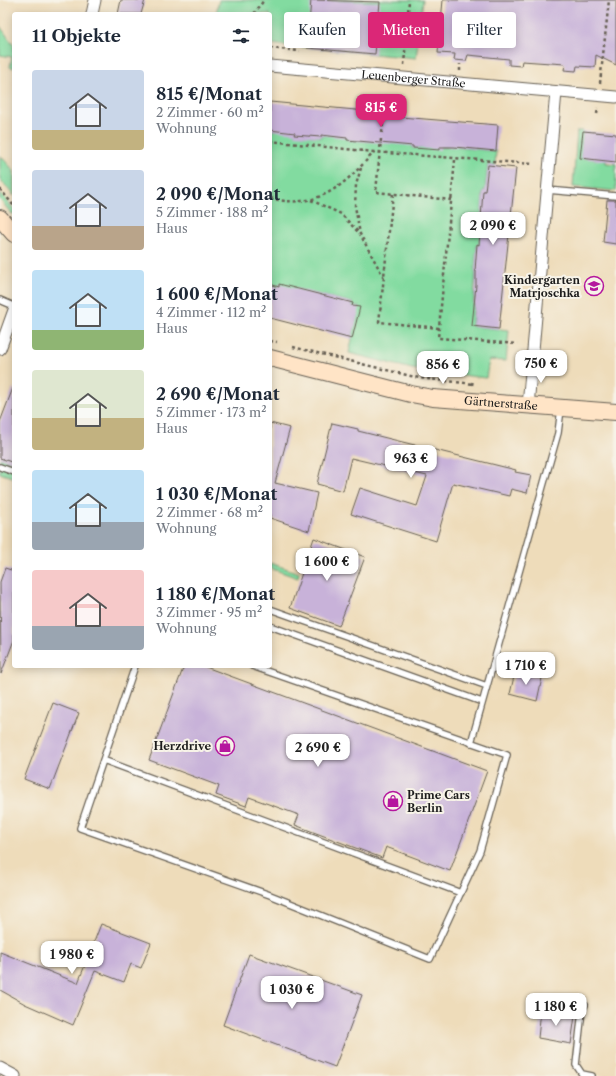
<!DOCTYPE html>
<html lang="de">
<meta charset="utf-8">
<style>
:root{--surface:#fff;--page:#f6f6f7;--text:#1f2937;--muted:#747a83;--accent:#db2777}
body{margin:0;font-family:"Libre Caslon Text",serif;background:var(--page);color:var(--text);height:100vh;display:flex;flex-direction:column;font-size:15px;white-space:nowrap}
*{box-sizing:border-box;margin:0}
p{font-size:13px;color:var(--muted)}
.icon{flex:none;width:22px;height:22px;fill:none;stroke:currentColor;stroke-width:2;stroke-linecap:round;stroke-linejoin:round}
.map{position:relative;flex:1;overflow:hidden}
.panel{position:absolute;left:12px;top:12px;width:260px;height:656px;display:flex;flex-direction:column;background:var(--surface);border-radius:4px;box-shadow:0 2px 10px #0003}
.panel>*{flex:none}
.top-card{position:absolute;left:284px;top:12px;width:272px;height:36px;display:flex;gap:8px}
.price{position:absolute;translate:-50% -34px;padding:0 9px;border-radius:8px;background:#fff;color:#222;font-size:13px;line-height:26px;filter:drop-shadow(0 1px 2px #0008)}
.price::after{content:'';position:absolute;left:50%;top:24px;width:12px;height:9px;margin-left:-6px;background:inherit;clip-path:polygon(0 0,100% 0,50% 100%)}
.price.on{background:var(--accent);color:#fff}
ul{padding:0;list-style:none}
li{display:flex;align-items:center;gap:12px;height:100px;padding:0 20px}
li span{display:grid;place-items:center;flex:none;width:112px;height:80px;border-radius:4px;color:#555}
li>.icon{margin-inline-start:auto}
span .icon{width:48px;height:48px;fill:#fffc;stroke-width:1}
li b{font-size:17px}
h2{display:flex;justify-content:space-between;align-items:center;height:48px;padding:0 20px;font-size:17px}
.tag{padding:0 14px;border-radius:4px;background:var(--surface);box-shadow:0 2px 10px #0003;font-size:14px;line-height:36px}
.tag.on{background:var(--accent);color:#fff}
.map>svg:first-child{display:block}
.green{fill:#82dba0;stroke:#4f7c5e}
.building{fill:#c8b2d9}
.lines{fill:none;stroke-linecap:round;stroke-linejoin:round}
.lane-casing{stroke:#665f53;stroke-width:8}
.street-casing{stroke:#665f53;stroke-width:13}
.secondary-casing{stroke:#665f53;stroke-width:18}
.path{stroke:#665f53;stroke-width:2.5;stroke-dasharray:3 3;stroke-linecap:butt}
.lane{stroke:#fff;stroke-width:5.5}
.street{stroke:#fff;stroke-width:11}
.secondary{stroke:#ffe4c6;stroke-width:16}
.labels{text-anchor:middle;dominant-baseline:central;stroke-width:4;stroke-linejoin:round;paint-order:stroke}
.street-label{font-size:11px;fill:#1c1c1c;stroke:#f7f3e8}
.poi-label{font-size:11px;font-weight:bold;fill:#1c1c1c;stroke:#f7f3e8;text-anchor:end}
</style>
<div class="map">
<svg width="616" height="1076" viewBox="0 0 616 1076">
<rect width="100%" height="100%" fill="#f7f3e8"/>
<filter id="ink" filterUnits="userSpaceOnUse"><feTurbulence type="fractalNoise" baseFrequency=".025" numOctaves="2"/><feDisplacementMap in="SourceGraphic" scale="8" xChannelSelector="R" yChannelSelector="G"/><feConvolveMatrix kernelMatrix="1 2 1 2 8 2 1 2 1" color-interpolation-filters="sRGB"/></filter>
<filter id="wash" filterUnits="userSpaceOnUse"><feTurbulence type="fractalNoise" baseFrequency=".012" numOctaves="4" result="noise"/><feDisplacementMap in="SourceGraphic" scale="16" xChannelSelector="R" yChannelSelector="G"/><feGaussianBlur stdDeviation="0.9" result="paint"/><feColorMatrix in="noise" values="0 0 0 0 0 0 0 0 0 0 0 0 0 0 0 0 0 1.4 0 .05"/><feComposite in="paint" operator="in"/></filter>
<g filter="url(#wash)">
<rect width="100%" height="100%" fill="#eedcba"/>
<path class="green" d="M219,0H423L416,58L270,44V14H216Z
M0,26L14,46V68L10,67L12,57L0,55Z
M270,130L295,131V134L321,137V135L347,136V140L413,144V148L454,147L496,151L495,166L488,165L485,191H483L480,245H477L475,271H476L472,326L509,330L506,361L489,360L486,378L412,369L349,353L359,307L352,306L353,303L279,285V287L270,284Z
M577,131H583L581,158L606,160V163L616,164V191L573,187Z
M0,155L14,171V196L0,179Z
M0,192L14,209V214H12L0,200Z
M0,458L14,463V478L0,473Z
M270,563L299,573L298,578L270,568Z"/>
<g id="blocks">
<path class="building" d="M121,0H145L141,14H118Z
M311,0L380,2L375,54L307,48Z
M443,0H616V65L596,55L595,67L577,66L576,71L564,70L565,64L522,61L521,66L509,65V59L468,55L466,61L454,60L455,54L438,53Z
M270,102L377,112L376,115L498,125L496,151L454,147H440V150L413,148V146L347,140V138L321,135V137L294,135L295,133L270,130Z
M583,131L616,134V162L580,158Z
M488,165L516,168L499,329L472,326L476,285V271H475L477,244L479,245L483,191H485Z
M607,200H616V244L603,242Z
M270,284L279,287V284L353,303L352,306L360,307L352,339L270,318Z
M13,388H14V463L0,458V422Z
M270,423L290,428L275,483L317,493L309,531L270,518Z
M332,423L358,429V431L516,470L515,472L531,475L527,493L511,489L509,496L453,483L436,541L351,514L360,488L417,506L427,476L351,458L343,491L317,484Z
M314,538L365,557L339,626L290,608Z
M5,568L14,571V640L1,674L0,582Z
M184,666H203L487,771L450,871L386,847L382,858L295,825L299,815L249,797L246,806L216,795L219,786L149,760Z
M515,672L542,678L537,701L510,694Z
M53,703L79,713L50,789L24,779Z
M101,924L151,943L141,968L131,964L124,982L95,971L73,1025L25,1004L0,990V952L78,983Z
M249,954L362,995L335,1067L223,1025Z
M541,1010L575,1016L571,1044L538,1038Z"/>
</g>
</g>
<g filter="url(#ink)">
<use href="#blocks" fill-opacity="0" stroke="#665f53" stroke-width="1"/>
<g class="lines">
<g class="lane-casing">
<path id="lane" d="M547,190L616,196
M0,300L14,306
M0,467L14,472
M270,609L487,686
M270,626L482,702
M135,666L80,828L270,895L430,959L480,851L507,755L252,666
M471,743L558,433L561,409
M103,760L461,893
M585,1005L582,1011L576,1065L582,1074L592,1076"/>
</g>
<g class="street-casing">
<g id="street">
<path d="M92,14L95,0"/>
<path id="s1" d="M270,66L616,97"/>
<path d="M0,349L14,310"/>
<path d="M528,406L556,92"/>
<path d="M0,1068L15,1076"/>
</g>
</g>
<g class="secondary-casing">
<g id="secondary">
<path d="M0,218L14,234"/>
<path id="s2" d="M270,358L411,394L433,398L616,412"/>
</g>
</g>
<path class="path" d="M254,14L264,0
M270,48L300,51
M404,65L409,0
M460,71V64
M600,83L609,0
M597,114L598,108
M382,133L386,95
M381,139L376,192L451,200
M270,141L374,152
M455,160L438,338L517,344
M361,168L356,185L355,206L360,234L384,278
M0,189L14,206
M393,194L379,322L439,328
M270,198C317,211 345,185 374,152L533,164
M311,200L341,214L360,234
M270,341L277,342
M293,347L419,378L474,384
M472,385L473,380"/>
<use href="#lane" class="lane"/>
<use href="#street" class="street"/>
<use href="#secondary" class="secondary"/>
</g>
</g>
<defs>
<g id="school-ring" transform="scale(1)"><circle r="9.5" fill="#f7f3e8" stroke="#b5179e" stroke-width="1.5"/><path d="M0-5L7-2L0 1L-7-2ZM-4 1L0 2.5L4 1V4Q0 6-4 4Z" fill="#b5179e"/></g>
<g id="shop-ring" transform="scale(1)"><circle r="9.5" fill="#f7f3e8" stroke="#b5179e" stroke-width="1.5"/><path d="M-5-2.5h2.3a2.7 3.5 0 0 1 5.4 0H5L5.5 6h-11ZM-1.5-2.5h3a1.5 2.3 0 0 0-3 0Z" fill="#b5179e"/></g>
</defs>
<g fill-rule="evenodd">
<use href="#school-ring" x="594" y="286"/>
<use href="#shop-ring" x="225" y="746"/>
<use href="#shop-ring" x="393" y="801"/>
</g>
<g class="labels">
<g class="street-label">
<text stroke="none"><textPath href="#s1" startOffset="144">Leuenberger Straße</textPath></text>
<text stroke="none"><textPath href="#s2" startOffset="236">Gärtnerstraße</textPath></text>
</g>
<g class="poi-label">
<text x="580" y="280">Kindergarten<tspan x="580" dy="13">Matrjoschka</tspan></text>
<text x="211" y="746">Herzdrive</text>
<text x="407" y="795" text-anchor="start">Prime Cars<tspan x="407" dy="13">Berlin</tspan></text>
</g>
</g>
</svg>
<b class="price on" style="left:381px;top:128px">815 €</b>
<b class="price" style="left:493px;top:246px">2 090 €</b>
<b class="price" style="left:541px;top:384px">750 €</b>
<b class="price" style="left:443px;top:385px">856 €</b>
<b class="price" style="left:411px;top:479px">963 €</b>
<b class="price" style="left:327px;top:582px">1 600 €</b>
<b class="price" style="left:526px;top:686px">1 710 €</b>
<b class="price" style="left:318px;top:768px">2 690 €</b>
<b class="price" style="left:72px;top:975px">1 980 €</b>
<b class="price" style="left:292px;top:1010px">1 030 €</b>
<b class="price" style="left:556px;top:1027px">1 180 €</b>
<div class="top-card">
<a class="tag">Kaufen</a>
<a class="tag on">Mieten</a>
<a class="tag">Filter</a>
</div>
<section class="panel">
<h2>11 Objekte<svg class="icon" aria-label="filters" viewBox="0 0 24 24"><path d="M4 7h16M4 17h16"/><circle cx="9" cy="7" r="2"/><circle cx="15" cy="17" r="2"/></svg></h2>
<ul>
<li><span style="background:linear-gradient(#c9d6e8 75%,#c2b280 0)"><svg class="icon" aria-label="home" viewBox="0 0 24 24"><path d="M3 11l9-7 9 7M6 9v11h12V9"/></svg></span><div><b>815 €/Monat</b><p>2 Zimmer · 60 m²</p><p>Wohnung</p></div></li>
<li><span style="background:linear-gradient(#c9d6e8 70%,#b9a48a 0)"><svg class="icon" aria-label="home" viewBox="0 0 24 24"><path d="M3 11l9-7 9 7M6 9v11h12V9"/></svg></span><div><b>2 090 €/Monat</b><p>5 Zimmer · 188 m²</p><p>Haus</p></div></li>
<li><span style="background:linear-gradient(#bfe0f5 75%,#8fb573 0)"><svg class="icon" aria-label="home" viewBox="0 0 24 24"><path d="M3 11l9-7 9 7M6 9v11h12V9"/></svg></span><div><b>1 600 €/Monat</b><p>4 Zimmer · 112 m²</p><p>Haus</p></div></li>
<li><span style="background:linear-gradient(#dfe7d0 60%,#c2b280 0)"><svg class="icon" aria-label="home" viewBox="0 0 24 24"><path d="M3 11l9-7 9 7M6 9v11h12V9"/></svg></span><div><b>2 690 €/Monat</b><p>5 Zimmer · 173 m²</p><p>Haus</p></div></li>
<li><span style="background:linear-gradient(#bfe0f5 65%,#9aa5b1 0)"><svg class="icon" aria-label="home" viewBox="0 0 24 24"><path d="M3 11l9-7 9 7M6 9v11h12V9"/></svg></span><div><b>1 030 €/Monat</b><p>2 Zimmer · 68 m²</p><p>Wohnung</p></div></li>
<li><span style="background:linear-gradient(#f6c9c9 70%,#9aa5b1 0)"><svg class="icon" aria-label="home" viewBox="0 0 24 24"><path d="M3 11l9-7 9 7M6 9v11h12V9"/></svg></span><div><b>1 180 €/Monat</b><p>3 Zimmer · 95 m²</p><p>Wohnung</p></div></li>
</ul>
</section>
</div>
